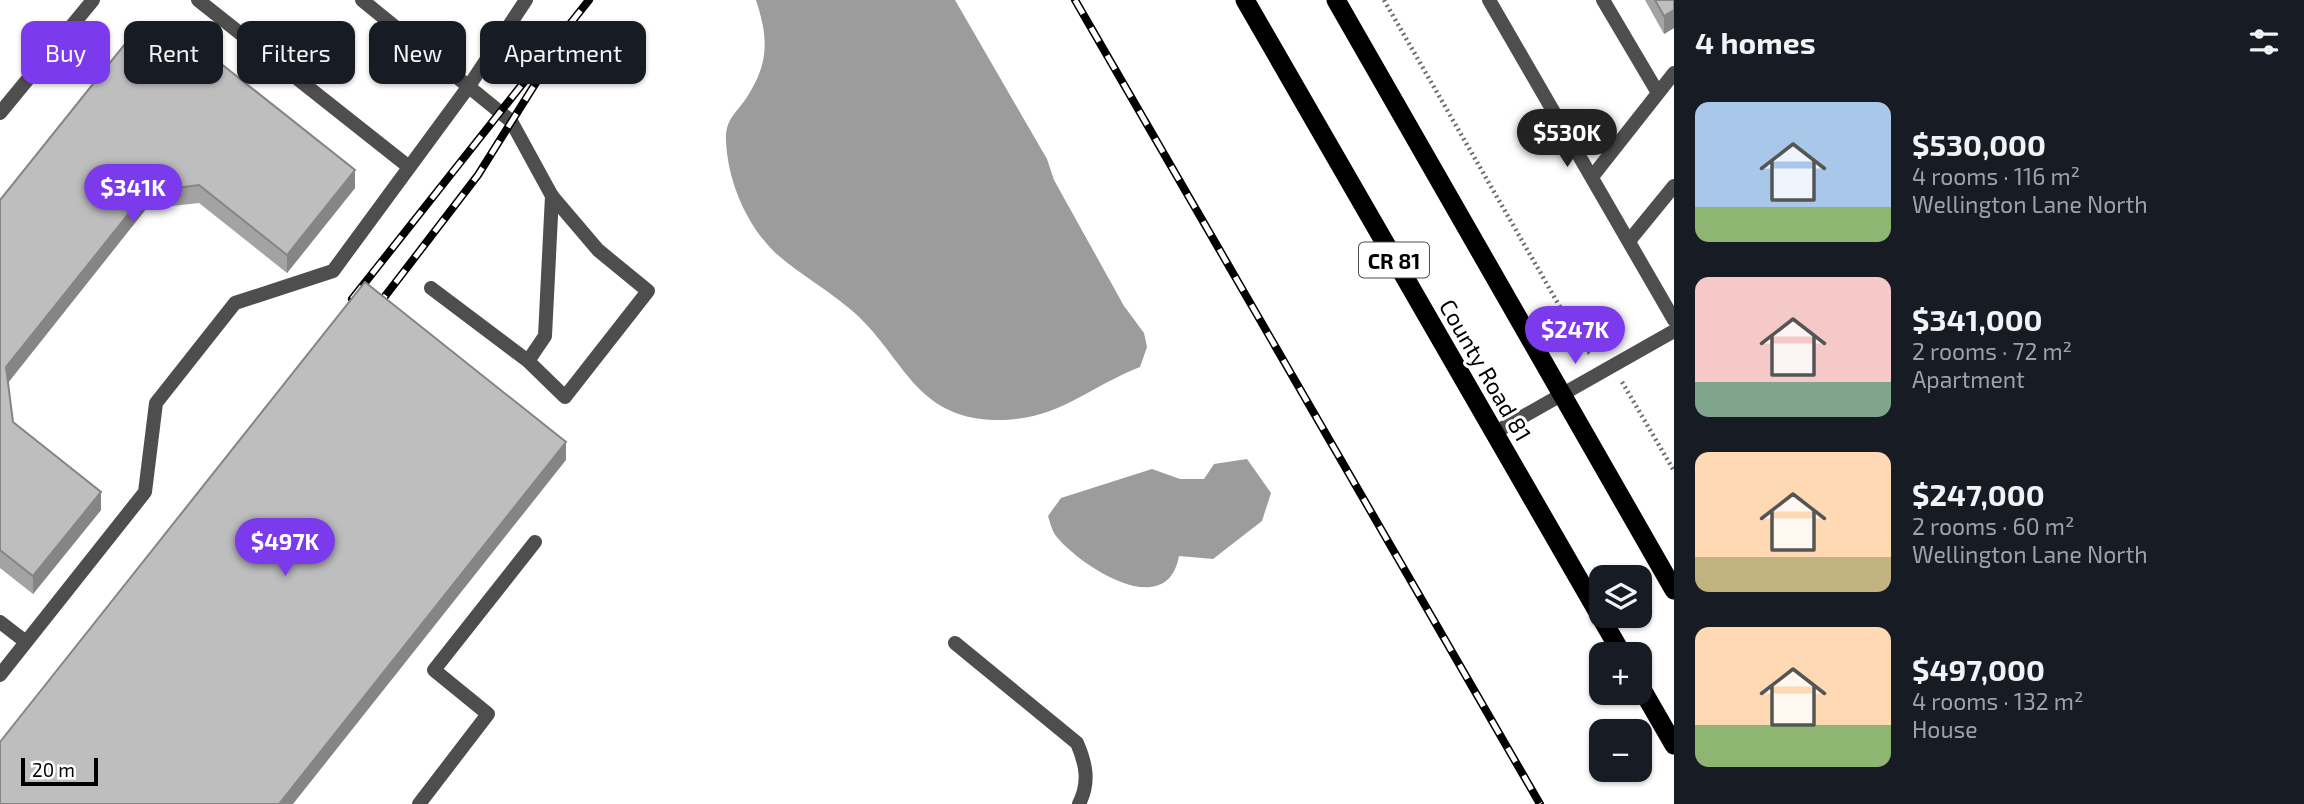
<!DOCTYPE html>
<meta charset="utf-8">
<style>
:root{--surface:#171b24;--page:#242831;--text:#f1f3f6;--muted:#9ea1a6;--accent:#7c3aed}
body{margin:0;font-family:"Exo 2",sans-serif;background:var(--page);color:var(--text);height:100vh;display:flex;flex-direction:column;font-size:26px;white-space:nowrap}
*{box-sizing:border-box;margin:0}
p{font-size:23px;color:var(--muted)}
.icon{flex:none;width:38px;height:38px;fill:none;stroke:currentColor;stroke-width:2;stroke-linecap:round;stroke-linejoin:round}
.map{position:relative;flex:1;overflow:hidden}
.panel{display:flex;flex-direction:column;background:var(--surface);width:630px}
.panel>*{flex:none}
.banner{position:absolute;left:21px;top:21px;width:665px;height:63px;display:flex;gap:14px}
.tools{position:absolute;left:1589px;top:565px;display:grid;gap:14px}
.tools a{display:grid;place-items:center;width:63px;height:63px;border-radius:14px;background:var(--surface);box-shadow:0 2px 5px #0004;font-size:35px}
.scale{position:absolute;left:21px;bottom:18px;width:77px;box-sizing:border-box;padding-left:7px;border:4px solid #000;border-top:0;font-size:19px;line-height:24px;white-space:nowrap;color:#000;-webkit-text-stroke:5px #fff;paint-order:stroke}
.price{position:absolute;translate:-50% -60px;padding:0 16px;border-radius:24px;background:var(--accent);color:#fff;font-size:23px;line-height:46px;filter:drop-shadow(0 2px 4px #0008)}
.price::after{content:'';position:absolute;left:50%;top:42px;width:21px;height:16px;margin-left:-10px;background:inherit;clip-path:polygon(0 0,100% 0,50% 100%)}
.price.selected{background:#222;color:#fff}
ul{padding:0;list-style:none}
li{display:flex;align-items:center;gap:21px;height:175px;padding:0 21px}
li span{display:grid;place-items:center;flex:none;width:196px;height:140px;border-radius:14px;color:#555}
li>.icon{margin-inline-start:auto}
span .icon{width:84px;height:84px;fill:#fffc;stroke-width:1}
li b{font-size:30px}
h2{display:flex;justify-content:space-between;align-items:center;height:84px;padding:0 21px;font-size:30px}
.tag{padding:0 24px;border-radius:14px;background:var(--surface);box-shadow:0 2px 5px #0004;font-size:24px;line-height:63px}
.tag.selected{background:var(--accent);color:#fff}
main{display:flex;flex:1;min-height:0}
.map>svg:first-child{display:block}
.water{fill:#9c9c9c}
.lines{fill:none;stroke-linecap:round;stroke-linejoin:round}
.path{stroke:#707070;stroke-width:4.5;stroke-dasharray:2 3.5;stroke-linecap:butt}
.service{stroke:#4e4e4e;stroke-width:14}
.minor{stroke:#4e4e4e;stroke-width:14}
.trunk{stroke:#000;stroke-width:19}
.rail-casing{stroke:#000;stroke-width:8}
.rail{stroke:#fff;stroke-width:5;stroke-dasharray:16;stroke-linecap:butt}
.wall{fill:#a3a3a3}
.shaded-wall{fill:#858585}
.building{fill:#bebebe;stroke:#858585;stroke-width:2}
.labels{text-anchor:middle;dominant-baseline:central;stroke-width:6;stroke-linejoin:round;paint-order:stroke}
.shield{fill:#fff;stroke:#4c4c4c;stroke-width:2}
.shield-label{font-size:21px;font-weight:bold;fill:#000}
.street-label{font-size:23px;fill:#000;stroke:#fff}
</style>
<main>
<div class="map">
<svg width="1674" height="804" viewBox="0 0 1674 804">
<rect width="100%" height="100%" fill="#fff"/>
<path class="water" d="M756,0H955L1047,159L1054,180L1124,306L1144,333L1147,347L1140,367C1086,388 1057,422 993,420C916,417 904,359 857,315C834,294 809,280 785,261C750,234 728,185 726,141C725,121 734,115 745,100C769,64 769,40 756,0Z
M1247,459L1271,493L1262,521L1213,559L1179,556C1167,623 1080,566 1056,536C1052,531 1050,522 1048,516L1061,498L1152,469L1180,479H1204L1214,464Z"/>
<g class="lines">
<path class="path" d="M1384,0L1583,347L1592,355
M1622,382L1674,471"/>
<path class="service" d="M198,0L409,167
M1603,0L1658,93
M0,113L93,0
M1592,177L1674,73
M1629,241L1674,186
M431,288L528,361L545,336L552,196
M528,361L565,397L648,291L598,250L552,196
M0,622L26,642
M955,643L1077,743C1086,764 1090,782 1079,804
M0,675L145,492L156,403L235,303L333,271L469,86L526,0
M419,804L488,714L434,670L535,542"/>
<path class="minor" d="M362,0L511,121L552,196
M1489,0L1674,320
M1494,433L1674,331"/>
<path class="trunk" d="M1245,0L1622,654
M1336,0L1674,590
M1640,686L1674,745"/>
<g class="rail-casing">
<path id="rail" d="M1075,0L1540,804
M352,299L589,0
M376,308L478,175L542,73"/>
</g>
<use href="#rail" class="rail"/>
</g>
<path class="wall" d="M1645,0H1674V28L1664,34Z
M156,53L355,188L287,273L199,203L146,209L8,383L13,422L101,510L33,594L0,568V200Z"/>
<path class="shaded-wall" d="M1674,10V28L1664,34V16Z
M355,170V188L287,273V255Z
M146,192V209L6,385V367Z
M566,442V460L293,804H279Z
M101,492V510L33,594V576Z"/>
<path class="building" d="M1655,0H1674V10L1664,16Z
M176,28L355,170L287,255L199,185L146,192L6,367L13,422L101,492L33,576L0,550V200L133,34L156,53Z
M365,282L566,442L279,804H0V742Z"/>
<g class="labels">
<rect class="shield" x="1359" y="242.5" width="70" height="35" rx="5"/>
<g class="shield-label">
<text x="1394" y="260">CR 81</text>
</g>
<g class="street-label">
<text transform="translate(1486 370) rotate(60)">County Road 81</text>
</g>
</g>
</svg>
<div class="tools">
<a><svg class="icon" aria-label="layers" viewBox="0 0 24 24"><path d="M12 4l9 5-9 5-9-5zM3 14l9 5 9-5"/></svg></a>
<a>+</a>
<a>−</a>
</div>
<div class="scale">20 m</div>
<b class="price selected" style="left:1567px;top:169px">$530K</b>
<b class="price" style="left:133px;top:224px">$341K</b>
<b class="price" style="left:1575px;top:366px">$247K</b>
<b class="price" style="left:285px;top:578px">$497K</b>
<div class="banner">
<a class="tag selected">Buy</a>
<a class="tag">Rent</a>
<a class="tag">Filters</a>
<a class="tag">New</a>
<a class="tag">Apartment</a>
</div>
</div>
<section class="panel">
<h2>4 homes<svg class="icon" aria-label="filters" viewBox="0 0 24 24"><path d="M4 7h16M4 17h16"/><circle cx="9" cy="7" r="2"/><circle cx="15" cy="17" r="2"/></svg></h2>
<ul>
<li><span style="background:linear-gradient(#a9c7e8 75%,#8fb573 0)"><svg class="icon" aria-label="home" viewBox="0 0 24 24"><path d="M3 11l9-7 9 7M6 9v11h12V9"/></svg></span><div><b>$530,000</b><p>4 rooms · 116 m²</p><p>Wellington Lane North</p></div></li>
<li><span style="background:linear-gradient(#f6c9c9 75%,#7fa58c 0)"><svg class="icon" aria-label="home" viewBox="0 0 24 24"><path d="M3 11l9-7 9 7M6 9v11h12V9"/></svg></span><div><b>$341,000</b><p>2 rooms · 72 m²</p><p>Apartment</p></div></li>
<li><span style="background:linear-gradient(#ffd9b3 75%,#c2b280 0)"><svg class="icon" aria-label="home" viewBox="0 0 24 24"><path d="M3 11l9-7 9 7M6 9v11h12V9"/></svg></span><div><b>$247,000</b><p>2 rooms · 60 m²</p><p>Wellington Lane North</p></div></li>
<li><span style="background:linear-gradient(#ffd9b3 70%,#8fb573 0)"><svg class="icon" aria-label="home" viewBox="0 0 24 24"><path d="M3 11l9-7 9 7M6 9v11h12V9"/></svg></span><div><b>$497,000</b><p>4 rooms · 132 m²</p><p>House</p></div></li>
</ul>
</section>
</main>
